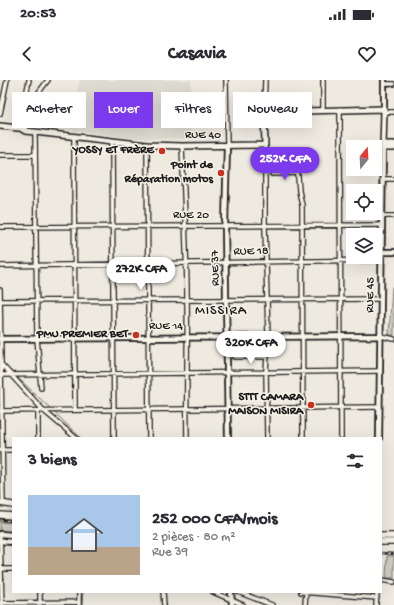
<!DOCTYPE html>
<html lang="fr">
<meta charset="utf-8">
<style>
:root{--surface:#fff;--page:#f2f2f3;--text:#2b2b33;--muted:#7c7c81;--line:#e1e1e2;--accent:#7c3aed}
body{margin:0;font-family:"Gochi Hand",sans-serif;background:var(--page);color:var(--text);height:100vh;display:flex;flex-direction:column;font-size:15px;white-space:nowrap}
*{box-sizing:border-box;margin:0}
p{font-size:13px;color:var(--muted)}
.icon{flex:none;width:22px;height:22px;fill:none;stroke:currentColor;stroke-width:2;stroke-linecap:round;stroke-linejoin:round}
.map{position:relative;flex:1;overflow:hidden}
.side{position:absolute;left:12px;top:357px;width:370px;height:156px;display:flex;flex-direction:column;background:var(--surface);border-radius:0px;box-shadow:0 4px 16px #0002}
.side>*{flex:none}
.guide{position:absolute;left:12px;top:12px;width:370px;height:36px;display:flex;gap:8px}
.needle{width:26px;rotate:18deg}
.buttons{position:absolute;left:346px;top:60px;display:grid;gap:8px}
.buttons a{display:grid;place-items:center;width:36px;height:36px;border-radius:0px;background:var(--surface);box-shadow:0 4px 16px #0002;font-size:20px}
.price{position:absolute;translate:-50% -34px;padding:0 9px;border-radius:14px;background:#fff;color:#222;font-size:13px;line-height:26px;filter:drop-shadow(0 1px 2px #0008)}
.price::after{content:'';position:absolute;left:50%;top:24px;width:12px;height:9px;margin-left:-6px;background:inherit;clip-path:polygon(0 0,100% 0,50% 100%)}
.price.active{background:var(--accent);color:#fff}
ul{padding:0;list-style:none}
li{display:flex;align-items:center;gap:12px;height:100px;padding:0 16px}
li+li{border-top:1px solid var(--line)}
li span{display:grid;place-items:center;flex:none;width:112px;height:80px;border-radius:0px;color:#555}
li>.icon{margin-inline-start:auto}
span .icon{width:48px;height:48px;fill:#fffc;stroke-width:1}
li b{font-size:17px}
h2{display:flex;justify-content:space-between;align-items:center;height:48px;padding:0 16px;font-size:17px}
.chip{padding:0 14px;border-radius:0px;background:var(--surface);box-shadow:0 4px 16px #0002;font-size:14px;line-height:36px}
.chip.active{background:var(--accent);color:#fff}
.status{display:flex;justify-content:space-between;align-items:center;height:28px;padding:0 20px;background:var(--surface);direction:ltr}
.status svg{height:11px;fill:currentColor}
header{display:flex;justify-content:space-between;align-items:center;height:52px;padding:0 16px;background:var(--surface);font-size:18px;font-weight:700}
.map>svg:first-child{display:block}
.built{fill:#dedbd1}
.green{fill:#cfccc3;stroke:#767470}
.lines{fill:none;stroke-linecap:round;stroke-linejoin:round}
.stream{stroke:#6f6d69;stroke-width:1}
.minor-casing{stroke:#1c1c1c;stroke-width:6}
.tertiary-casing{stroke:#1c1c1c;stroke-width:8}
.secondary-casing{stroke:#1c1c1c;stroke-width:8}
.primary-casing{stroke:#1c1c1c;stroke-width:8}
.minor{stroke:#f7f3e8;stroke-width:3.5}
.tertiary{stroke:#f7f3e8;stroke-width:4.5}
.secondary{stroke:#f7f3e8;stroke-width:5}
.primary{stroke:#f7f3e8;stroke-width:5.5}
.rail-casing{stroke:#1c1c1c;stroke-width:2.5}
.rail{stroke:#f7f3e8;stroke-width:1;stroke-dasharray:3;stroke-linecap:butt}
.poi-dot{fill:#c8321e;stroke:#f7f3e8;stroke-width:1.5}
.labels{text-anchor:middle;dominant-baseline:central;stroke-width:3;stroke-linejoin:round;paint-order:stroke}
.street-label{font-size:12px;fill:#1c1c1c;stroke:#f7f3e8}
.poi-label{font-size:12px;font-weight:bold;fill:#1c1c1c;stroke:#f7f3e8;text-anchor:end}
.quarter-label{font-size:14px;letter-spacing:1px;fill:#1c1c1c;stroke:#f7f3e8}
</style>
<div class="status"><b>20:53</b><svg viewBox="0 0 49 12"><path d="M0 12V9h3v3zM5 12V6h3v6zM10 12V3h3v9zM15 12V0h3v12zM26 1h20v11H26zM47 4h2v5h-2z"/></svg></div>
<header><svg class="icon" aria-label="back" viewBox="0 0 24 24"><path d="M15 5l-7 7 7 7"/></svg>Casavia<svg class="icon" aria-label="heart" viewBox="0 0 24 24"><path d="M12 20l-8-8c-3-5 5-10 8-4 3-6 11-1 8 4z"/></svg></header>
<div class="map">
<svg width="394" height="525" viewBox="0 0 394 525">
<rect width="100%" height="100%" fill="#eeeae0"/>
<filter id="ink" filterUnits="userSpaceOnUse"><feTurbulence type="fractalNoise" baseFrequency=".025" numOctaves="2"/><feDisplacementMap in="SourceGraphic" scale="8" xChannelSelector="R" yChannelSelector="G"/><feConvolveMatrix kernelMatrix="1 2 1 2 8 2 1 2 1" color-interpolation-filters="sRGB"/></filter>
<g filter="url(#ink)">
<path class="built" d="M80,0H191V59L130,58L27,44V38L47,40L51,27L73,31Z"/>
<path class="green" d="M392,207H394V255H389Z
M0,442L13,443V452L0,451Z
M387,476H394V498H386Z"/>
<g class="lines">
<path class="stream" d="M2,282L14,294
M16,296L50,328
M54,332L81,358
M264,524L267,525
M82,525L83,512"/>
<g class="minor-casing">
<path id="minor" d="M226,0L227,65
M323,0V30
M384,4H394
M340,29L341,358
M264,32L265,0
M384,32H394
M0,34L7,0
M21,42L29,0
M18,48L39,12L48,0
M35,52L37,258L41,308
M74,57L75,330
M112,61L114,358
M147,65L149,358
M265,65V146L268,257L266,292L267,358
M182,66C184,117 187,169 187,221C188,267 186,312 187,358
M0,75H35
M297,83L299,111L302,125L303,358
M273,94L298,93
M383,99H394
M382,136H394
M0,147L382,145
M0,186L381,180
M0,210L3,424
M0,221L381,219
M381,256L394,259
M235,277H267
M1,284L44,331L76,358
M0,295L380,291
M0,331L380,327
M38,331V358
M0,370H13
M0,454L2,525
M0,489H13
M381,500L394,502
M40,512V524
M79,512V525
M163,512L164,525
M213,512L243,525
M238,512L272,525
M301,512L377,518
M0,523L79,522
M305,525L306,512
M376,525L377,512"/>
</g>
<g class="tertiary-casing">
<path id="tertiary" d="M384,29V0
M227,65L225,146L228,358
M382,172H394
M0,259L381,256
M379,358L383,68
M0,454L13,455
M0,461L13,462
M231,512L232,525"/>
</g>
<g class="secondary-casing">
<path id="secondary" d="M0,46L18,48H25
M22,49L25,51L35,52L147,65L182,66L265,65L264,32L384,29L383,68H394
M383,64H394"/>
</g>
<g class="primary-casing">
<path id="primary" d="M0,423L13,425
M0,435L13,436
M381,456H394
M381,462H394"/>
</g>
<use href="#minor" class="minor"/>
<use href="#tertiary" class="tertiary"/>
<use href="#secondary" class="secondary"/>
<use href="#primary" class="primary"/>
<g class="rail-casing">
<path id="rail" d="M0,440L13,441
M381,473L394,474"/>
</g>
<use href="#rail" class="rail"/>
</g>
</g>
<g class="poi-dot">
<circle cx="162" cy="71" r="4"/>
<circle cx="221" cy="93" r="4"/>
<circle cx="136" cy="255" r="4"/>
<circle cx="311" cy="325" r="4"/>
</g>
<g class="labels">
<g class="street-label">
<text x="203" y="56">RUE 40</text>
<text x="191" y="136">RUE 20</text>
<text transform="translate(251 172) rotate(-1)">RUE 18</text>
<text transform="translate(216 188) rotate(-91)">RUE 37</text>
<text transform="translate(371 215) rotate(-89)">RUE 45</text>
<text x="166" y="247">RUE 14</text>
</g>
<g class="poi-label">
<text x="154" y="71">YOSSY ET FRÈRE</text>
<text x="213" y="86">Point de<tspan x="213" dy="14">Réparation motos</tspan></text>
<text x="128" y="255">PMU PREMIER BET</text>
<text x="303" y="318">STTT CAMARA<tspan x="303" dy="14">MAISON MISIRA</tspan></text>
</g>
<g class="quarter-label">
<text x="221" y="231">MISSIRA</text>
</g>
</g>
</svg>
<div class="buttons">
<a><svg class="needle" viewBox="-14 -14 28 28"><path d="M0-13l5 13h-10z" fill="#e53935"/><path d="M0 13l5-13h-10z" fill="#7c7c81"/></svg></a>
<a><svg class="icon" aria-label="locate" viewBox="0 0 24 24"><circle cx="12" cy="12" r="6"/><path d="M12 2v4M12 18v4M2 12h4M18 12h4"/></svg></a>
<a><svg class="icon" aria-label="layers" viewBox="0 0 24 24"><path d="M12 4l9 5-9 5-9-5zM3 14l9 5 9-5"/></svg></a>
</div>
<b class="price active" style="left:285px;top:101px">252K CFA</b>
<b class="price" style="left:141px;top:211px">272K CFA</b>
<b class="price" style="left:251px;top:285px">320K CFA</b>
<div class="guide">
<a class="chip">Acheter</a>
<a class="chip active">Louer</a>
<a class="chip">Filtres</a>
<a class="chip">Nouveau</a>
</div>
<section class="side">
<h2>3 biens<svg class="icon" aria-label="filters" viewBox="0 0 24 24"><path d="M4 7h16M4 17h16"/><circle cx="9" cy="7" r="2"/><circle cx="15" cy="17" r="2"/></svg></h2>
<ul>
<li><span style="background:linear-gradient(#a9c7e8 65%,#b9a48a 0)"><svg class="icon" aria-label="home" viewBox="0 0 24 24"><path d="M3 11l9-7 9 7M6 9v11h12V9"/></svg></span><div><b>252 000 CFA/mois</b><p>2 pièces · 80 m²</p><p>Rue 39</p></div></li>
</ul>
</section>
</div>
